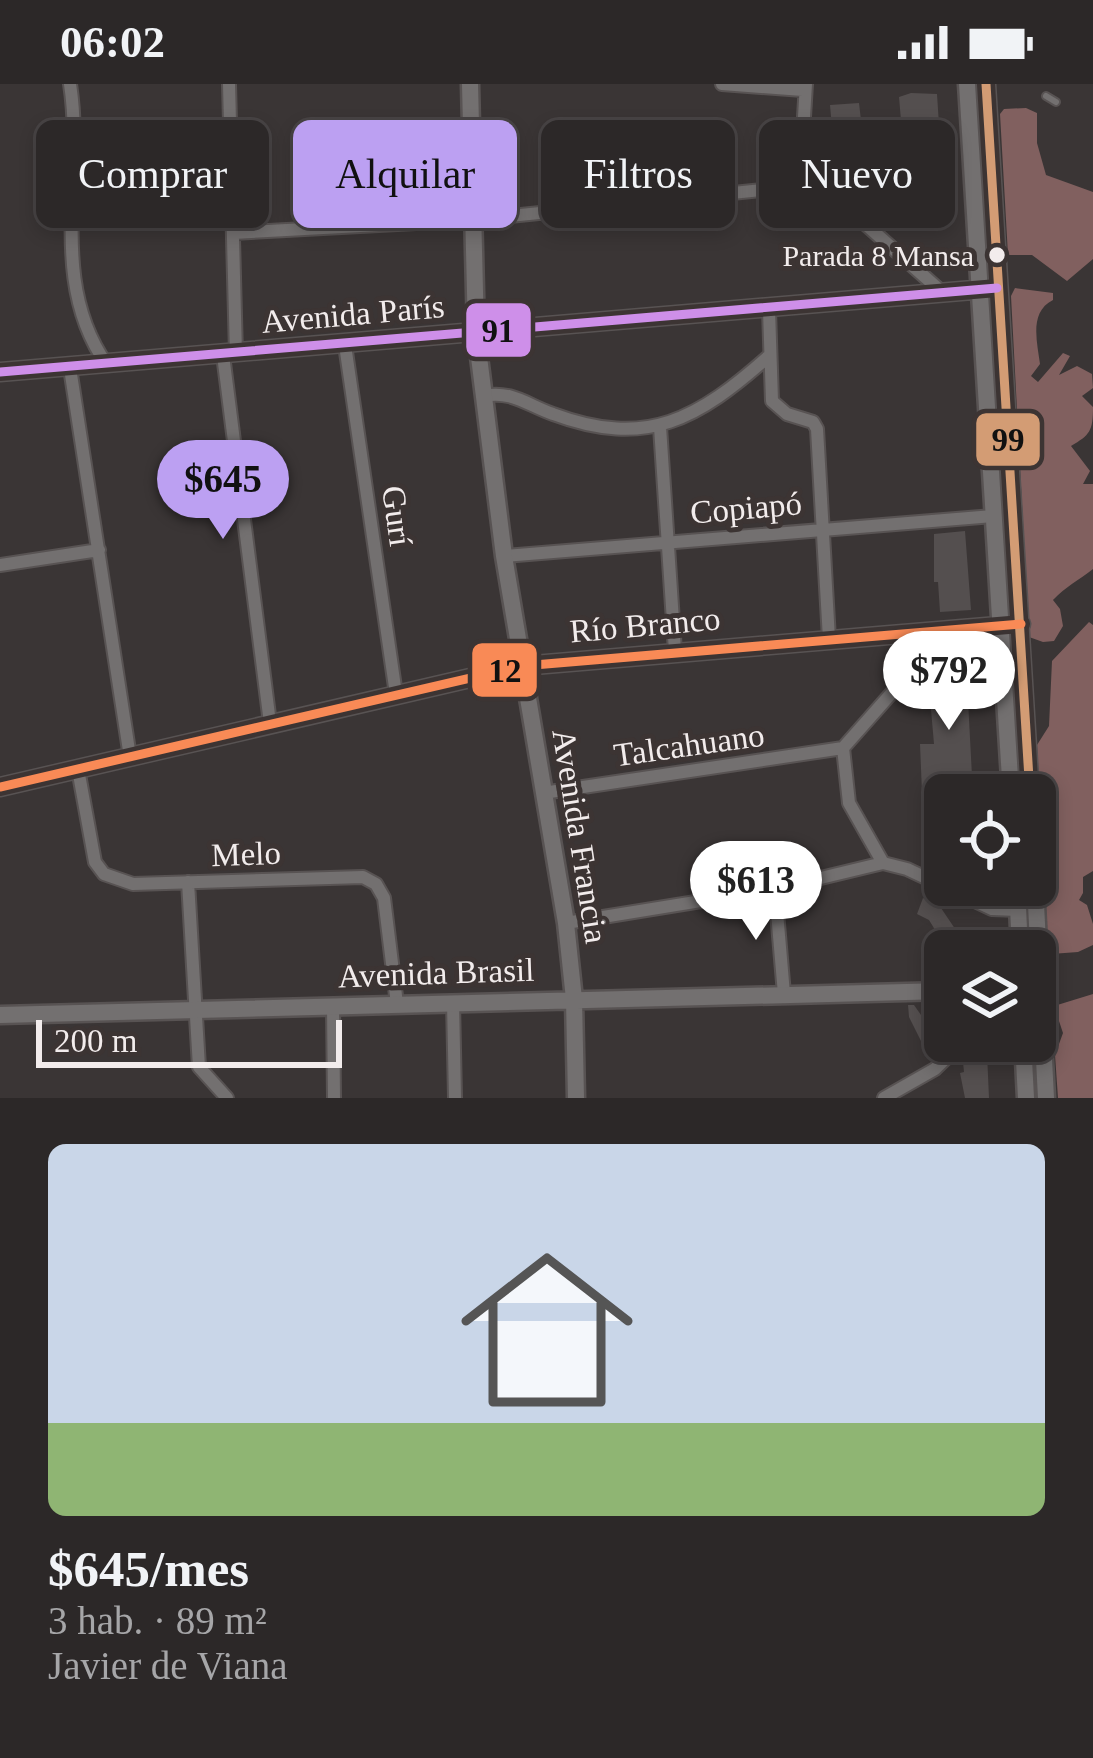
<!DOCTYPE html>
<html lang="es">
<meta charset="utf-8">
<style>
:root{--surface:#2c2828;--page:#383434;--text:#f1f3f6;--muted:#a6a6a8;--line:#484445;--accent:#bca0f2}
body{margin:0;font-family:"Times New Roman",serif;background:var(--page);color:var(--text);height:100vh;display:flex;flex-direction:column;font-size:45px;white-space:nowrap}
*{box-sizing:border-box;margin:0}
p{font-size:39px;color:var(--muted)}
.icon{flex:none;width:66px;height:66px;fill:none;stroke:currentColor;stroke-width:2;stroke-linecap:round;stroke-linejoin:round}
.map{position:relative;height:1014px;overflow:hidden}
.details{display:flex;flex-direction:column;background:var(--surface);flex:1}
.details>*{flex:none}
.guide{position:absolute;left:36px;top:36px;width:1023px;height:108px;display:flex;gap:24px}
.buttons{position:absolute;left:924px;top:690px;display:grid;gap:24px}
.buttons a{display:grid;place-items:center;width:132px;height:132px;border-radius:18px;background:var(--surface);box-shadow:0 6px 18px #0003,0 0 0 3px var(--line);font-size:60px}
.scale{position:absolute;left:36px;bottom:30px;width:306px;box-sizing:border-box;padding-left:12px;border:6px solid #f2ecec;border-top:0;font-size:33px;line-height:42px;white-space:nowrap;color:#f2ecec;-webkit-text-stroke:9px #3c3433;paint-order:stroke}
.price{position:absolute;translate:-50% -102px;padding:0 27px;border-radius:42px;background:#fff;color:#222;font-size:39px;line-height:78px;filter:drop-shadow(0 3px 6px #0008)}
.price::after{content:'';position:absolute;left:50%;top:72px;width:36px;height:27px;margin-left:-18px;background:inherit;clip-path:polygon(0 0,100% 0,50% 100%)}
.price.on{background:var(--accent);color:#111}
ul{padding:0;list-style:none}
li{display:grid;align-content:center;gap:24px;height:636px;padding:0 48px}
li+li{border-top:3px solid var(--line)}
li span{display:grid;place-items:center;height:372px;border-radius:18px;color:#555}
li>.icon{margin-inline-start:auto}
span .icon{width:216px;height:216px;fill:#fffc;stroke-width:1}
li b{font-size:51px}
.pill{padding:0 42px;border-radius:18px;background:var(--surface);box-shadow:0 6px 18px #0003,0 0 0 3px var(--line);font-size:42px;line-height:108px}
.pill.on{background:var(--accent);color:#111}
.status{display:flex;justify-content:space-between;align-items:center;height:84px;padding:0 60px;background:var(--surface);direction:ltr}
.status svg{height:33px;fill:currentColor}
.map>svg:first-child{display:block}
.forest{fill:#81605f}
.building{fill:#544f4f}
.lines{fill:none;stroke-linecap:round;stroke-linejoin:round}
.lane-casing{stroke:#585353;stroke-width:10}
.street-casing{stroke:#585353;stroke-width:16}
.secondary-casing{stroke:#585353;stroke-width:21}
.lane{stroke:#737070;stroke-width:6}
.street{stroke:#737070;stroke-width:12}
.secondary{stroke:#737070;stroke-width:16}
.bus-1-casing{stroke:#3c3433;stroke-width:18}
.bus-2-casing{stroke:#3c3433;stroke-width:18}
.bus-3-casing{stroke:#3c3433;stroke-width:18}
.bus-1{stroke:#d39c74;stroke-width:9}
.bus-2{stroke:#ce8fe9;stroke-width:9}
.bus-3{stroke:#f98a56;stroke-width:9}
.bus-dot{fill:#f2ecec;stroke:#3c3433;stroke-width:4.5}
.labels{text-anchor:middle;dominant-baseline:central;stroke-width:10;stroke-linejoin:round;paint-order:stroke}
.bus-label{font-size:30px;fill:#f2ecec;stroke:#3c3433;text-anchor:end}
.street-label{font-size:33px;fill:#f2ecec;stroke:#3c3433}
.line-badge{stroke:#3c3433;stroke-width:4.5}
.pale-badge-label{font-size:33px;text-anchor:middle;font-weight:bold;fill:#111}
</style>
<div class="status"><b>06:02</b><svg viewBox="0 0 49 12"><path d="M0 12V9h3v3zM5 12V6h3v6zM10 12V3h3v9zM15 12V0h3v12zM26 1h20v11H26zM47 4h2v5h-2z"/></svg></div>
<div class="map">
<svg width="1093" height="1014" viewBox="0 0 1093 1014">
<rect width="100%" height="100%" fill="#3a3535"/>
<path class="forest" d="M1026,24L1037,29V59L1046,91L1093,108V175L1067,197L1032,171H1008L1000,30L1004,25Z
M1015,204L1053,209V216C1029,228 1037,257 1040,280L1031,292L1038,298L1063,269L1070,272L1059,291L1077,282L1092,290L1093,304L1082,312L1093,323C1093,347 1090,351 1071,362L1090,387L1083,400H1093V485C1079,496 1065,503 1053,516L1060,525L1063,542L1054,557L1043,558L1029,553L1011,212Z
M1089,538L1093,541V787L1083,793V809L1079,816L1087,821L1093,840V861L1078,868L1051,870L1046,842L1037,661L1049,642L1052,577Z
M1093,910V1014H1058L1055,971L1063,949L1054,922Z"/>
<path class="building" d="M911,9L937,10L940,56L928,57L929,61L903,60L899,13Z
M859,19L864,62L862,65L834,67L830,21Z
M913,101H943L945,143L915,147L909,137H903L902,112H908Z
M965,447L971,526L940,528L938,498H934V450Z
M965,559L973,711L922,709L920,660H934L930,614L940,613L939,597L928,593Z
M923,814L941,824L970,867H948L929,836L917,830Z
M908,921H914L921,931L945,923V945L925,965L909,933Z
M987,969L989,1014H965L960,989L964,988L963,978H971L970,970Z"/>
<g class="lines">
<g class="lane-casing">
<path id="lane" d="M1046,12L1056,18"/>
</g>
<g class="street-casing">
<path id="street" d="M70,0C85,95 47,196 107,281
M229,0L236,270
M722,0L803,6
M806,0L803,49L820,100L943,209
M76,59L231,54
M233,149L472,136L820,100
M769,226L772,317L787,330L813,338L817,345L829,555
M345,261L396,610
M223,271L270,639
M70,284L130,673
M483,312C512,306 527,321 553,330C647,365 698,335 769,272
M660,343L675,567
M504,472L993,432
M0,481L99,466
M78,685L95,778L104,790L133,800L363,793L376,800L384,814L397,920
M543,709L843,664
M883,779L849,719L843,664L919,578L933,547
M188,798L199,983L227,1014
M775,805L784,910
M566,839L775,805L883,779L907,785L992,825L1018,826
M453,918L455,1014
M333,922L334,1014
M884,1014L935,985L964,957"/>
</g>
<g class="secondary-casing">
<path id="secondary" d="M470,0L476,249L504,472L566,839L574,915L576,1014
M967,0L1011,711
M986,0L1030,711
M0,288L997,204
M0,703L522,582L1021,540
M1017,801L1020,867
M1035,801L1046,1014
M0,931L945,907
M1023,957L1026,1014"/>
</g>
<use href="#lane" class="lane"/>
<use href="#street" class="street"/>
<use href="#secondary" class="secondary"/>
<g class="bus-1-casing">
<path id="bus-1" d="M986,0L1030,711"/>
</g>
<g class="bus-2-casing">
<path id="bus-2" d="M0,288L997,204"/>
</g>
<g class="bus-3-casing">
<path id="bus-3" d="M0,703L522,582L1021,540"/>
</g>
<use href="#bus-1" class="bus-1"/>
<use href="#bus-2" class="bus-2"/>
<use href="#bus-3" class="bus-3"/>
</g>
<circle class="bus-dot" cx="997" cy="171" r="10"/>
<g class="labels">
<g class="bus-label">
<text x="974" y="171">Parada 8 Mansa</text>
</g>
<g class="street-label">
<text transform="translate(353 230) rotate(-5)">Avenida París</text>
<text transform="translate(746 424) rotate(-5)">Copiapó</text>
<text transform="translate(397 432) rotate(82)">Gurí</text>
<text transform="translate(645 541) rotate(-5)">Río Branco</text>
<text transform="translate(689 661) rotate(-8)">Talcahuano</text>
<text transform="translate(580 752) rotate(81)">Avenida Francia</text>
<text transform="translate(246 770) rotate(-2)">Melo</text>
<text transform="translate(436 889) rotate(-2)">Avenida Brasil</text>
</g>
</g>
<g class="line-badge">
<rect x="464" y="217" width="69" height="58" rx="12" fill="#ce8fe9"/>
<rect x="974" y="327" width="68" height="57" rx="12" fill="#d39c74"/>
<rect x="470" y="557" width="69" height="58" rx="12" fill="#f98a56"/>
</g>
<g class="pale-badge-label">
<text x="498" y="258">91</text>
<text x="1008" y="367">99</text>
<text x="505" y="598">12</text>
</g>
</svg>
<div class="buttons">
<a><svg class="icon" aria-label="locate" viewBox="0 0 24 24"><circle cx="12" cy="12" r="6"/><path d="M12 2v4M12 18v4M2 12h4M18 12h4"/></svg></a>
<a><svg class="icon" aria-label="layers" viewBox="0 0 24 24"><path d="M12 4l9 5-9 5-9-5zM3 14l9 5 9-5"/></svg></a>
</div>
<div class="scale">200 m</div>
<b class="price on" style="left:223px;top:458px">$645</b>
<b class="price" style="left:949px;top:649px">$792</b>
<b class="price" style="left:756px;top:859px">$613</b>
<div class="guide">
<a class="pill">Comprar</a>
<a class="pill on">Alquilar</a>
<a class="pill">Filtros</a>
<a class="pill">Nuevo</a>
</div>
</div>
<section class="details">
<ul>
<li><span style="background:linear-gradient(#c9d6e8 75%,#8fb573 0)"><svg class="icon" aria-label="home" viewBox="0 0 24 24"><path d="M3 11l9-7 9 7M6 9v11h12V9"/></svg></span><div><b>$645/mes</b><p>3 hab. · 89 m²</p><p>Javier de Viana</p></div></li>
</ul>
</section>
